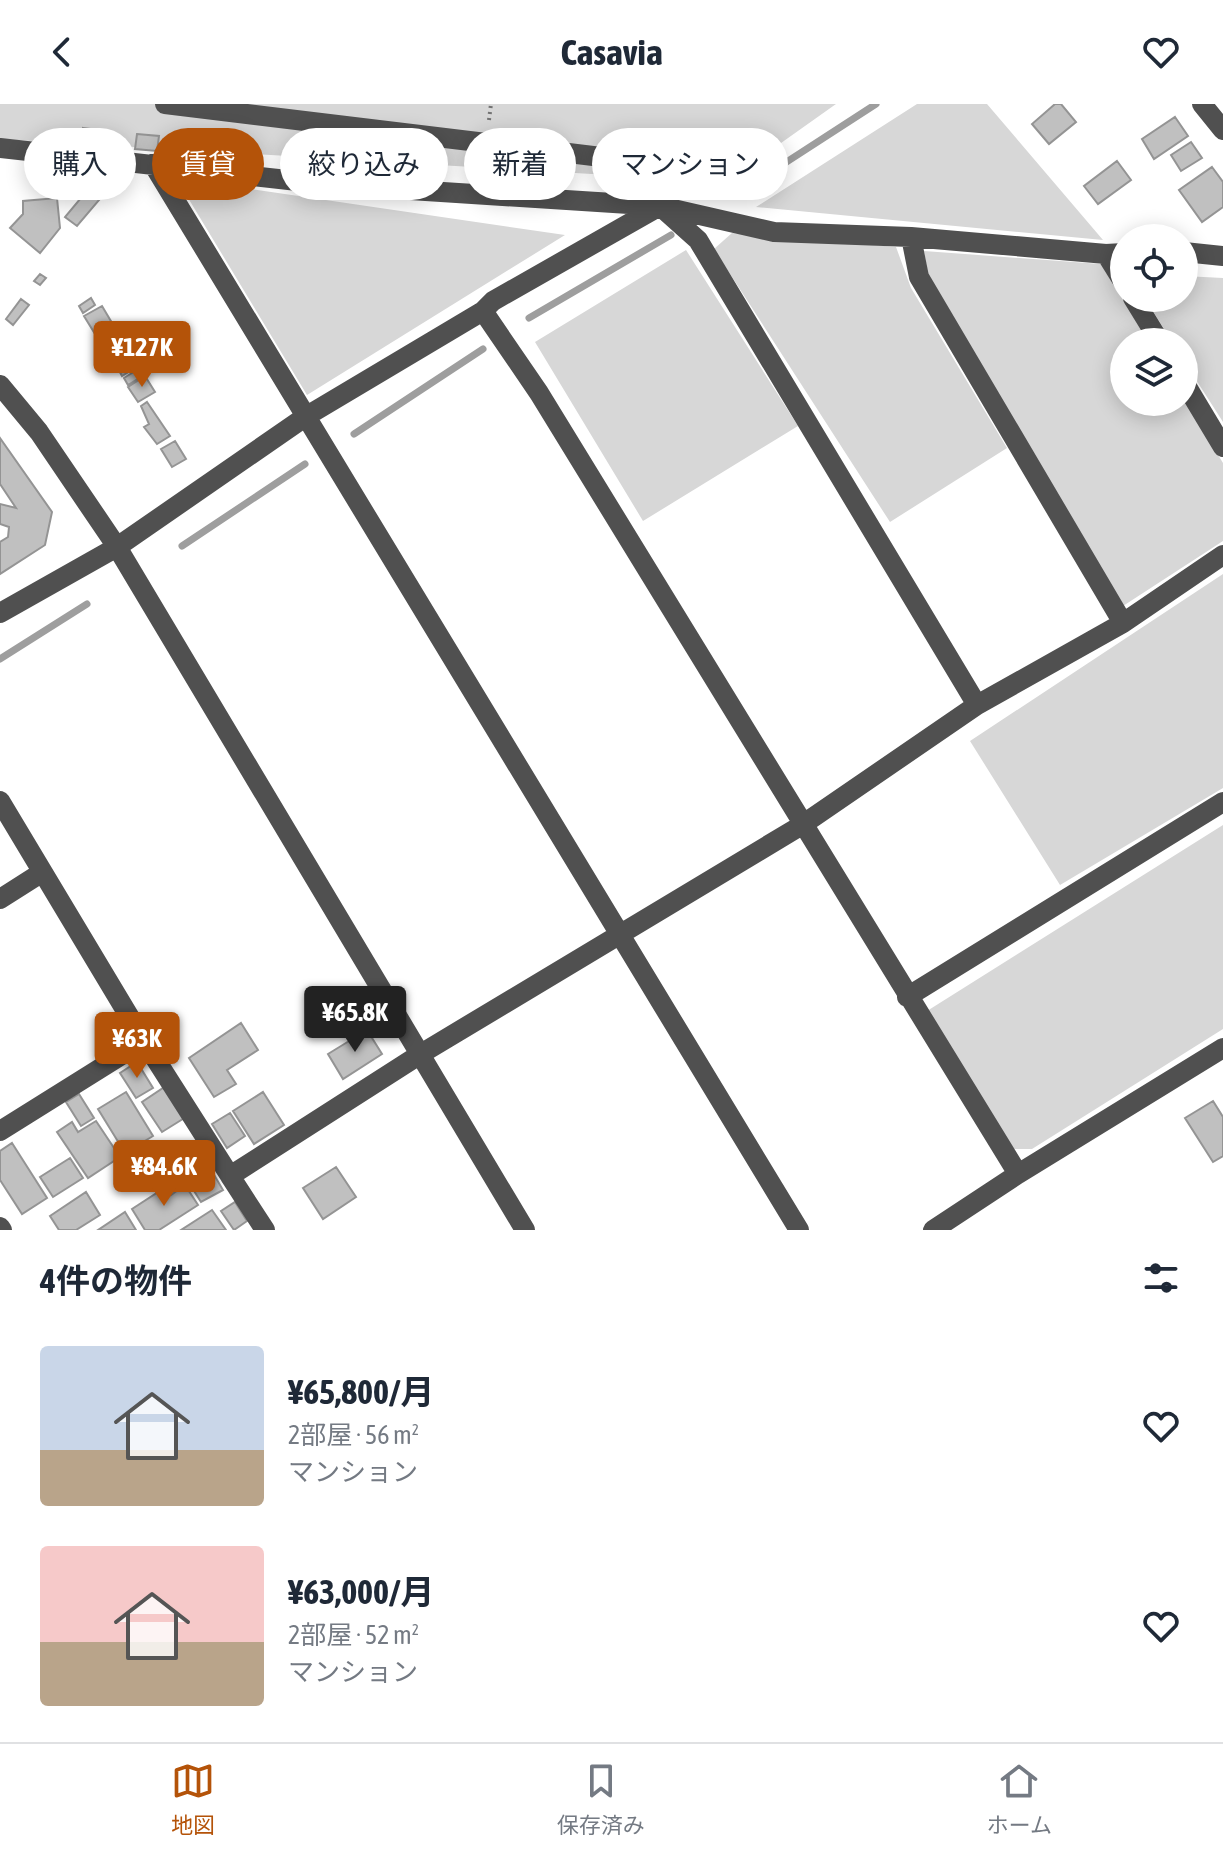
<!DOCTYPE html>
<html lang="ja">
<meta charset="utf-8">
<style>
:root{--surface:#fff;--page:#f2f2f3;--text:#1f2937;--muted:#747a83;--line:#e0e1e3;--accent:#b45309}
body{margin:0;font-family:"Asap Condensed","Noto Sans JP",sans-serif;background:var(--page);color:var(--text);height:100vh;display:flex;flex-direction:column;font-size:30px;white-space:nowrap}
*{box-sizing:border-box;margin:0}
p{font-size:26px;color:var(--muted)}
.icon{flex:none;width:44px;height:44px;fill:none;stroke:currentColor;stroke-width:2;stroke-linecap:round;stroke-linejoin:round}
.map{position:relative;height:1126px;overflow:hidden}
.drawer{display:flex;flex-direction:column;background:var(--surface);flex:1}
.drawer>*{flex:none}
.hud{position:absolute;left:24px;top:24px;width:800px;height:72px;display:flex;gap:16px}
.controls{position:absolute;left:1110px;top:120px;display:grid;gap:16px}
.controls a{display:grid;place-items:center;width:88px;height:88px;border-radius:50%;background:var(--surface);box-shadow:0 4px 20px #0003;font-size:40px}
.price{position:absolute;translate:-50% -68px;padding:0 18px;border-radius:8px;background:var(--accent);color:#fff;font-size:26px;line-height:52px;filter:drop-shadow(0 2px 4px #0008)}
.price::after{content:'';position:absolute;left:50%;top:48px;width:24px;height:18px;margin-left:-12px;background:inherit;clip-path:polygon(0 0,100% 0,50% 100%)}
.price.selected{background:#222;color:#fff}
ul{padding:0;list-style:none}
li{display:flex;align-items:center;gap:24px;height:200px;padding:0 40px}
li span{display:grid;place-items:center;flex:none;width:224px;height:160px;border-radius:8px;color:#555}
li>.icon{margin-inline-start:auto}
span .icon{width:96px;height:96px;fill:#fffc;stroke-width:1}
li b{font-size:34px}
h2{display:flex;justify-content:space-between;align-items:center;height:96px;padding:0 40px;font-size:34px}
.pill{padding:0 28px;border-radius:36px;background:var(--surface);box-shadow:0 4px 20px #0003;font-size:28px;line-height:72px}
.pill.selected{background:var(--accent);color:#fff}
header{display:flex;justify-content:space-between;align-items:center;height:104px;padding:0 40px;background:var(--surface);font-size:36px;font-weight:700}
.tabs{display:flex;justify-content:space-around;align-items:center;height:112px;border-top:2px solid var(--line);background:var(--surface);font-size:22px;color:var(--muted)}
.tabs a{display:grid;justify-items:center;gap:4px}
.tabs .selected{color:var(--accent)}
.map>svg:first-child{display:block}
.green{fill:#d7d7d7}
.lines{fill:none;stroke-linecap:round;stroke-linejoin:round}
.stream{stroke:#9e9e9e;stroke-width:7}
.building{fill:#c0c0c0;stroke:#949494;stroke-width:2}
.path{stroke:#727272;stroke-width:4;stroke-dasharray:2 4;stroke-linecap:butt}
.minor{stroke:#505050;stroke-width:20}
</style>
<header><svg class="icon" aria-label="back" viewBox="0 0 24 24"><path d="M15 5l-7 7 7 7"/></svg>Casavia<svg class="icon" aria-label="heart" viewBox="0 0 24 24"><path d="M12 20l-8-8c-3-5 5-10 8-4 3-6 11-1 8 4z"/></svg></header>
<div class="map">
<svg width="1223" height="1126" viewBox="0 0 1223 1126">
<rect width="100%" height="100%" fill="#fff"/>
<path class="green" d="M0,0H836L726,78L0,35Z
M917,0H987L1103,136L756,103Z
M176,74L565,131L307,291Z
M732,129L896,143L911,184L1007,344L890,418L714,145Z
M686,146L798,322L643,417L535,238Z
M924,147L1101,160L1149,238H1124V298H1184V295L1223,359V437L1123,502L929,175Z
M1184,172L1223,174V318L1184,257V238H1172L1145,194H1184Z
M1223,470V684L1060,781L970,637Z
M1223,721V925L1032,1045H1001L927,907Z"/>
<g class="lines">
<path class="stream" d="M734,92L876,0
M529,214L671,131
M354,330L483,245
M182,442L305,360
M0,555L87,500"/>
</g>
<path class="building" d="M1055,0H1061L1076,18L1049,40L1032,20Z
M1175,13L1188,32L1154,55L1142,35Z
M83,24L106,27L104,42L82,39Z
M137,30L159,32L157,47L135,45Z
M1191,38L1202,54L1181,67L1171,51Z
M1117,57L1131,76L1098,100L1084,82Z
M1212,63L1223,78V103L1202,118L1179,86Z
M88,64L122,69L77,122L65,113L91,82L84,81Z
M57,94L60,124L40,149L10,124L23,110V97Z
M40,170L46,174L40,181L34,177Z
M91,194L95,201L83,209L79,202Z
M21,195L29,201L13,221L6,215Z
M102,202L128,246L111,256L84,212Z
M129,248L138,262L122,272L114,257Z
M140,264L144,271L128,281L124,274Z
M145,272L155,288L138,298L128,283Z
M147,298L170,332L157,340L144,323L149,320L141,302Z
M0,334L52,408L45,441L0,470V438L8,433L9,423L0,420V400L16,404L0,380Z
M175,337L186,355L172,363L161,345Z
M241,919L258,946L227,966L236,980L214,993L189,954Z
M367,926L382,950L343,975L328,950Z
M137,958L153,984L136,994L120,969Z
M166,982L186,1013L162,1028L142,998Z
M126,988L153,1032L125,1049L98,1005Z
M263,988L284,1021L254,1040L233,1007Z
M79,990L94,1014L81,1022L66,998Z
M1213,997L1223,1013V1052L1213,1058L1185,1014Z
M230,1009L245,1032L227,1044L212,1020Z
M96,1017L120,1053L88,1074L57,1028L72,1018L78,1028Z
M12,1039L47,1094L22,1110L0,1076V1047Z
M70,1054L83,1074L53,1093L40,1073Z
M336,1063L356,1093L323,1115L303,1084Z
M213,1069L223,1086L201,1098L191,1082Z
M185,1081L198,1101L159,1126H145L132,1105L166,1083L171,1091Z
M86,1088L100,1111L76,1126H59L50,1112Z
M235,1098L247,1117L234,1126L221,1107Z
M212,1106L226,1126H181Z
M125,1108L136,1126H98Z"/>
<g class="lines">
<path class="path" d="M489,16L491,0"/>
<path class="minor" d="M165,0L708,66
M1202,0L1223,26
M0,44L333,81L660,102L774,128L911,133L1106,150L1124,149
M153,60L799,1126
M660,102L698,136L977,601
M911,133L919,173L1123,519
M1184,148L1223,152
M1106,150L1124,179
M1133,194L1160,238
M483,207L539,289L1018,1070
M1184,278L1223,343
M0,281L39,328L117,443L525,1126
M0,509L117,443L305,313L483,207L493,197L660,102
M0,697L144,937L230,1072L419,951L802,721L977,601L1123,519L1223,451
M0,795L41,769
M907,893L1223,698
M0,1027L144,937
M230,1072L265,1126
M0,1123L2,1126
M933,1126L1018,1070L1223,944"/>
</g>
</svg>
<div class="controls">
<a><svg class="icon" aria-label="locate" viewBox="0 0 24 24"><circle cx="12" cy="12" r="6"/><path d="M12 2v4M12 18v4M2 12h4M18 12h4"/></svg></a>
<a><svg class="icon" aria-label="layers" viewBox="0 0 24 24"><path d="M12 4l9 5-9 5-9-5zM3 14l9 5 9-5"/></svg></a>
</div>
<b class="price" style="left:142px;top:285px">¥127K</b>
<b class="price selected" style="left:355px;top:950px">¥65.8K</b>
<b class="price" style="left:137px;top:976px">¥63K</b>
<b class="price" style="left:164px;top:1104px">¥84.6K</b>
<div class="hud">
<a class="pill">購入</a>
<a class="pill selected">賃貸</a>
<a class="pill">絞り込み</a>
<a class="pill">新着</a>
<a class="pill">マンション</a>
</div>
</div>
<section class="drawer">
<h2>4件の物件<svg class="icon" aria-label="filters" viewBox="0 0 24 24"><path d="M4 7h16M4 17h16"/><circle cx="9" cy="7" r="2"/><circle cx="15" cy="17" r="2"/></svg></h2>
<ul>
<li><span style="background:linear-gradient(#c9d6e8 65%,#b9a48a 0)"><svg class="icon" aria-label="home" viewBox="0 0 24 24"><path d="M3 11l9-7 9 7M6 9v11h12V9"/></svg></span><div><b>¥65,800/月</b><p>2部屋 · 56 m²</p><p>マンション</p></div><svg class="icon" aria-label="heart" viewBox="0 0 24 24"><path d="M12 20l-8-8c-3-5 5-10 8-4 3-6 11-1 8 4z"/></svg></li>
<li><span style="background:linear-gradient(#f6c9c9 60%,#b9a48a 0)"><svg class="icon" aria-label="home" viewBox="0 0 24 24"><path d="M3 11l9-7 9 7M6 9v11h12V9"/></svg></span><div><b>¥63,000/月</b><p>2部屋 · 52 m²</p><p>マンション</p></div><svg class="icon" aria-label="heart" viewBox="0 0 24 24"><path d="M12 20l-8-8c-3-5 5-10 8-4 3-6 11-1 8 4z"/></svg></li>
</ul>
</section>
<nav class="tabs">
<a class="selected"><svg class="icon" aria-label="map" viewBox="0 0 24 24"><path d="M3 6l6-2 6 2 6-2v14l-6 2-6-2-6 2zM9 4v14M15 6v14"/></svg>地図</a>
<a><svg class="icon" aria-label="saved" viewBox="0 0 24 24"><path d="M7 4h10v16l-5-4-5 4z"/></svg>保存済み</a>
<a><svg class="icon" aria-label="home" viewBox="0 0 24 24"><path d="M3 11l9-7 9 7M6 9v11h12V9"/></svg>ホーム</a>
</nav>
